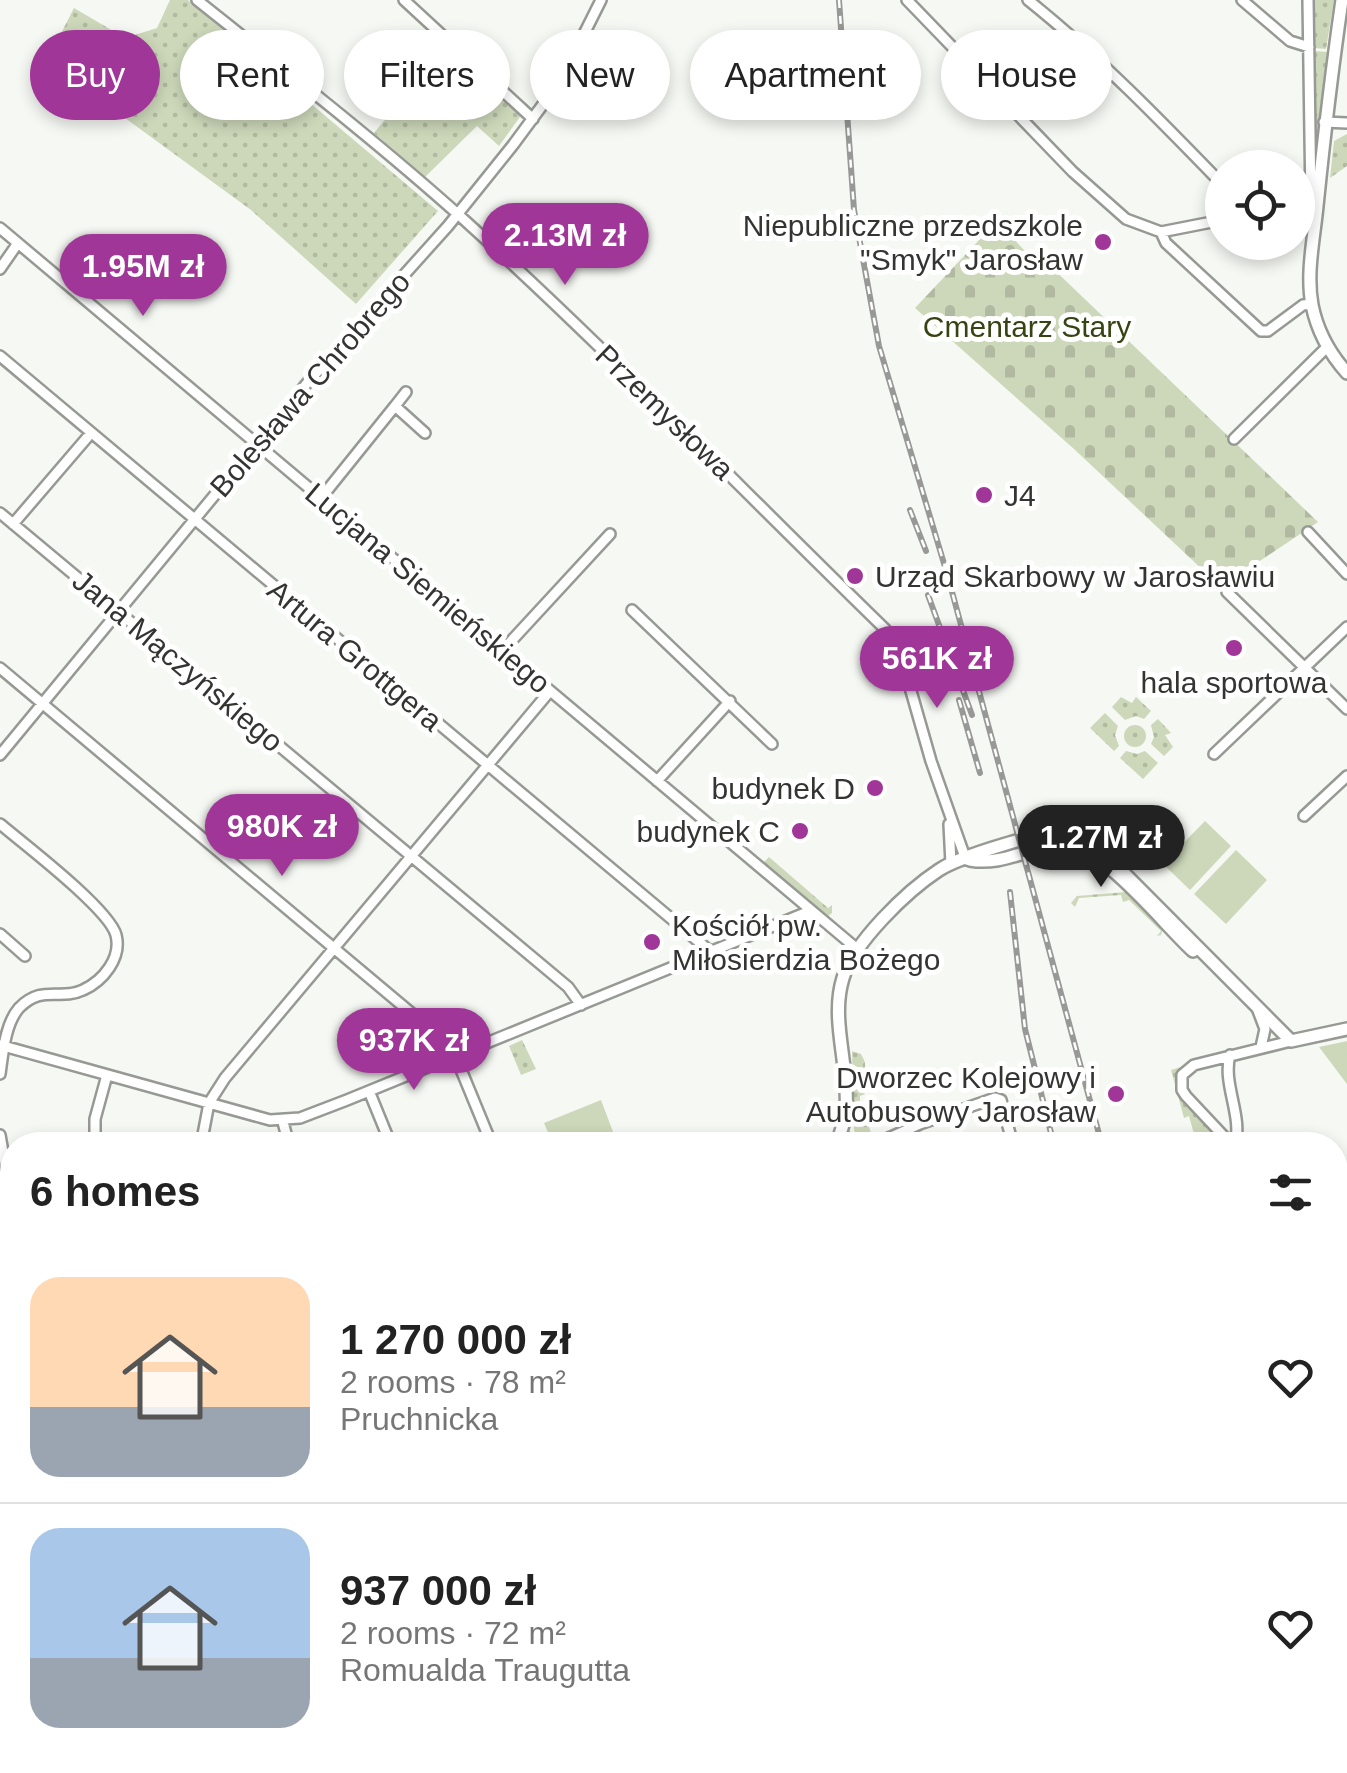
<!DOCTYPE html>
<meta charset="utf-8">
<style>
:root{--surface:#fff;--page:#f6f6f6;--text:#222;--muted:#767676;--line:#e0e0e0;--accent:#a03698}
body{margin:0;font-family:Helvetica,sans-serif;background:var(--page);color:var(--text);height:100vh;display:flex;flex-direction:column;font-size:38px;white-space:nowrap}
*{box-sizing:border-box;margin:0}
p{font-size:32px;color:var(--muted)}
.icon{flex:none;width:55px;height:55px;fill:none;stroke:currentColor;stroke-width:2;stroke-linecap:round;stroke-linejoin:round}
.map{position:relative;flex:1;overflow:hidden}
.side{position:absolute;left:0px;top:1132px;width:1348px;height:642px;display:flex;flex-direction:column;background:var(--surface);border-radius:40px 40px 0 0;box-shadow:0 5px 15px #0003}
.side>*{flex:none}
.guide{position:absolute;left:30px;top:30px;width:1288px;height:90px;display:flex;gap:20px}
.buttons{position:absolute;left:1205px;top:150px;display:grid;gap:20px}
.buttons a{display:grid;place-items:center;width:110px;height:110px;border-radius:50%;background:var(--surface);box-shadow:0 5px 15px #0003;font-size:50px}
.price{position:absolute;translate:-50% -85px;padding:0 22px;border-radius:35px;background:var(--accent);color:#fff;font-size:32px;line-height:65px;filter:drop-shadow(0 2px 5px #0008)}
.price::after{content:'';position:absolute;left:50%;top:60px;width:30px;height:22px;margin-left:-15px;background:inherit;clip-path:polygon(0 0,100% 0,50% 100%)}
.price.selected{background:#222;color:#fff}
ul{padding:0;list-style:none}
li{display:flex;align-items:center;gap:30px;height:250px;padding:0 30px}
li+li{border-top:2px solid var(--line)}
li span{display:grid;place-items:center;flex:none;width:280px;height:200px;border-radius:30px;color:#555}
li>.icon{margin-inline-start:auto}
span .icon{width:120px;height:120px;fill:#fffc;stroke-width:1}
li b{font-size:42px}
h2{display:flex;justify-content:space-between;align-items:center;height:120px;padding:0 30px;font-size:42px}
.chip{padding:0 35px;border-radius:45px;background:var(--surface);box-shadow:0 5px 15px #0003;font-size:35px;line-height:90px}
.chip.selected{background:var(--accent);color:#fff}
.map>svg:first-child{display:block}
.green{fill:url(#green-dots)}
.cemetery{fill:url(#cemetery-stones)}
.pitch{fill:#cdd8ba}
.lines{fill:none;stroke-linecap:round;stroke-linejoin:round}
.minor-casing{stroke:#979994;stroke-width:14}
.major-casing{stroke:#979994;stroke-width:16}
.minor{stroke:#fff;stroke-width:9}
.major{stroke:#fff;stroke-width:11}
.rail-casing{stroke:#989996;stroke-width:6}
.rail{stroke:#fff;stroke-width:2.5;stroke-dasharray:8;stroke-linecap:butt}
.poi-dot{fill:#a03698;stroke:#fff;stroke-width:4}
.labels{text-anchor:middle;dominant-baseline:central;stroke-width:10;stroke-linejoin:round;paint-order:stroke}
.poi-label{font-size:30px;fill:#343433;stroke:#fff;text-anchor:end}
.park-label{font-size:30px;fill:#364312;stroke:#fff}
.street-label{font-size:30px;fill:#343433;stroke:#fff}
</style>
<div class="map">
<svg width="1347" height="1773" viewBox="0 0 1347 1773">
<defs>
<pattern id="green-dots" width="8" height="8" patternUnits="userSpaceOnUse" patternTransform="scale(2.5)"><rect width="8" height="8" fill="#cdd8ba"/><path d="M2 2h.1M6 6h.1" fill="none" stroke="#b1baa0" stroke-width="1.8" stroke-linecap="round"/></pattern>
<pattern id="cemetery-stones" width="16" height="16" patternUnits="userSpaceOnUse" patternTransform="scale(2.5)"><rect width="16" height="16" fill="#cdd8ba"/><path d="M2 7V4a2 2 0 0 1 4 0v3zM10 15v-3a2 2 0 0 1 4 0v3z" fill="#b1baa0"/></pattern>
</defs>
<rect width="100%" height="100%" fill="#f6f8f3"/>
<path class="green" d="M170,0H188L438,211L356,304L251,210L47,61L74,8L125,38L157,28Z
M1313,0H1334L1326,49L1314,48Z
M1314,51L1328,52L1313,176V62Z
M473,69L522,114L499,146L477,126L425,177L374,133L411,87L441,111Z
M1347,134V166L1330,178L1334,141Z
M1121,697L1132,703L1136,697L1151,711L1144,719L1136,716L1125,720L1112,707Z
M1105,713L1118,726L1115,735L1119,746L1114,751L1090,728Z
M1158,719L1171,733L1165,735L1173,747L1164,756L1151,744L1154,737L1151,725Z
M1124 736a11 11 0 1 1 22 0a11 11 0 1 1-22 0Z
M1126,751L1137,754L1145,751L1158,763L1143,779L1120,758Z
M769,857L828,908L832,905V913L827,917L823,915L762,864Z
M1126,892L1163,929L1161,935L1157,936L1161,931L1129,900L1123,902L1121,895L1079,898L1075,907L1071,903L1077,896Z
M522,1040L536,1069L521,1075L509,1046Z
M852,1051L861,1054L865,1062V1079L862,1080L865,1088H861L865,1094L860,1096V1116L866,1117L871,1133L865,1139L854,1131Z
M1181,1067C1163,1102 1212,1114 1216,1145H1197L1189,1116L1184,1118L1171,1070Z"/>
<path class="cemetery" d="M997,221L1024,250L1045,261L1318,522L1221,587L1074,449L915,308Z"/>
<path class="pitch" d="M1205,821L1231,846L1190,890L1163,864Z
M1236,850L1267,880L1226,924L1194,894Z
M1347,1041V1084L1319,1047Z
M601,1100L618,1145H553L544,1123Z"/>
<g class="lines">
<g class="minor-casing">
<path id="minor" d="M197,0C286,71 376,141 461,217C607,349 744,492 885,629L899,649L931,761L966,860
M404,0L533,119
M907,0L1073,172L1126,219L1161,232L1222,220
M1028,0C1098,56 1160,120 1222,184
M1242,0L1290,41L1309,47
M1308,0L1311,203
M1076,106L1111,73
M1324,122L1347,123
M0,228L856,948
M1161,232L1166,243L1261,331H1268L1303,305L1312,304
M0,269L18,243
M0,356L711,952
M395,406L406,392
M1234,439L1328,346
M321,498L395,406L425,433
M0,513L568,987L581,1005
M13,524L91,433
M1308,532L1347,574
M1227,592L1347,709
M632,610L772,744
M502,651L610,534
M0,668L447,1043L455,1055L492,1145
M1214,754L1347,627
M0,755L308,382L448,226L513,145L561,80L601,0
M657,781L730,701
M1304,816L1347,776
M0,824C24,844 109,909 116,935C122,958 103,981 83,990C60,1001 42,984 19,1008C5,1024 3,1053 0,1074
M949,824L951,864
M0,934L25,956
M1257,1008L1265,1029L1261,1047
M0,1045L270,1120L300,1118L347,1100L810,911
M1230,1055C1222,1084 1243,1115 1235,1145
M369,1091L391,1145
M283,1122L289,1145
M0,1135L12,1203
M839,1138H847L863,1145
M95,1145V1119L107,1075
M201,1145L209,1103L225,1078L550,691
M873,1145L920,1124L995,1098L1001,1100L1013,1145
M1232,1145L1186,1096L1182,1090V1075L1194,1065L1291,1041
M1335,1254L1347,1266
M1342,1496L1347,1499
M852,1762L864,1773
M1181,1762L1190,1773
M676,1773L695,1762"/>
</g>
<g class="major-casing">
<path id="major" d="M1342,0C1332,69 1324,137 1317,206C1314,238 1306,273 1312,305C1317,330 1330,354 1347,373
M970,860C1004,866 1030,846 1062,845C1101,843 1164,925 1193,951
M835,1145C864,1094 826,1032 843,978C854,942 907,891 939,870C958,857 1049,828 1071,832C1082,834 1090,840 1098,847L1291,1041L1347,1029
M0,1339L12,1341"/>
</g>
<use href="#minor" class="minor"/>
<use href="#major" class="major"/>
<g class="rail-casing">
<path id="rail" d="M839,0L854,210L879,346L948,577L1102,1145
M910,510L926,551
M928,595L972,715
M959,700L980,773
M1010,892L1025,1029L1054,1145
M1250,1762L1253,1773
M1268,1762L1272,1773"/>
</g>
<use href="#rail" class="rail"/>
</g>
<g class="poi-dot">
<circle cx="1103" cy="242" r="10"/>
<circle cx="984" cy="495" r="10"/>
<circle cx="855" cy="576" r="10"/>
<circle cx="1234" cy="648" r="10"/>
<circle cx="875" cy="788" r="10"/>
<circle cx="800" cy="831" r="10"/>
<circle cx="652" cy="942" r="10"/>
<circle cx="1116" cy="1094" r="10"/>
</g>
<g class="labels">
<g class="poi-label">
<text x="1083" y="225">Niepubliczne przedszkole<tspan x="1083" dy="34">"Smyk" Jarosław</tspan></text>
<text x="1004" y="495" text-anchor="start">J4</text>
<text x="875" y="576" text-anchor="start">Urząd Skarbowy w Jarosławiu</text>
<text x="1234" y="682" text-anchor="middle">hala sportowa</text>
<text x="855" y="788">budynek D</text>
<text x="780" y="831">budynek C</text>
<text x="672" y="925" text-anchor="start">Kościół pw.<tspan x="672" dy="34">Miłosierdzia Bożego</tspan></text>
<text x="1096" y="1077">Dworzec Kolejowy i<tspan x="1096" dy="34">Autobusowy Jarosław</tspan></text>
</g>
<g class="park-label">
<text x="1027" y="326">Cmentarz Stary</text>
</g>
<g class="street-label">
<text transform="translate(310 384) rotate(-49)">Bolesława Chrobrego</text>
<text transform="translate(665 412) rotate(44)">Przemysłowa</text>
<text transform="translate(428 588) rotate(40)">Lucjana Siemieńskiego</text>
<text transform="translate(355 655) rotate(40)">Artura Grottgera</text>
<text transform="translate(178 661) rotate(40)">Jana Mączyńskiego</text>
</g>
</g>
</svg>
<div class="buttons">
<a><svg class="icon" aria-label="locate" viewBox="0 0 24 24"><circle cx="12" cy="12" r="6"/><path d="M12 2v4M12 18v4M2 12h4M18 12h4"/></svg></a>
</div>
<b class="price" style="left:565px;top:288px">2.13M zł</b>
<b class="price" style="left:143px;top:319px">1.95M zł</b>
<b class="price" style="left:937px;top:711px">561K zł</b>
<b class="price" style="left:282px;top:879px">980K zł</b>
<b class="price selected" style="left:1101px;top:890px">1.27M zł</b>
<b class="price" style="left:414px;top:1093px">937K zł</b>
<div class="guide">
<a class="chip selected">Buy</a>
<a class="chip">Rent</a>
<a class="chip">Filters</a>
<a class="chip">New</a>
<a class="chip">Apartment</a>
<a class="chip">House</a>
</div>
<section class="side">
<h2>6 homes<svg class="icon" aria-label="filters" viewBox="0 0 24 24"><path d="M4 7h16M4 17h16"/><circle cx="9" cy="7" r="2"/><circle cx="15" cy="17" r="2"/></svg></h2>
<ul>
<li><span style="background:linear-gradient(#ffd9b3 65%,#9aa5b1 0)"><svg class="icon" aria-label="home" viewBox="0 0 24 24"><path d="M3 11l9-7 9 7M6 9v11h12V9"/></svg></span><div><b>1 270 000 zł</b><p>2 rooms · 78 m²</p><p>Pruchnicka</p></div><svg class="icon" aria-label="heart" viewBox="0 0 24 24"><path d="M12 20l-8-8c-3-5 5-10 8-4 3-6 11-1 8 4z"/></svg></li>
<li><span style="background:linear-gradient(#a9c7e8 65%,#9aa5b1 0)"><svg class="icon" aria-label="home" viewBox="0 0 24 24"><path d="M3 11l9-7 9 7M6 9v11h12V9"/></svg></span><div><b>937 000 zł</b><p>2 rooms · 72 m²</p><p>Romualda Traugutta</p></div><svg class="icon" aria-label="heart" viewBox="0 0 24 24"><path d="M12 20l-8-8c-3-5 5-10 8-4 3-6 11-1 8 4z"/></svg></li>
</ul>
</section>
</div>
